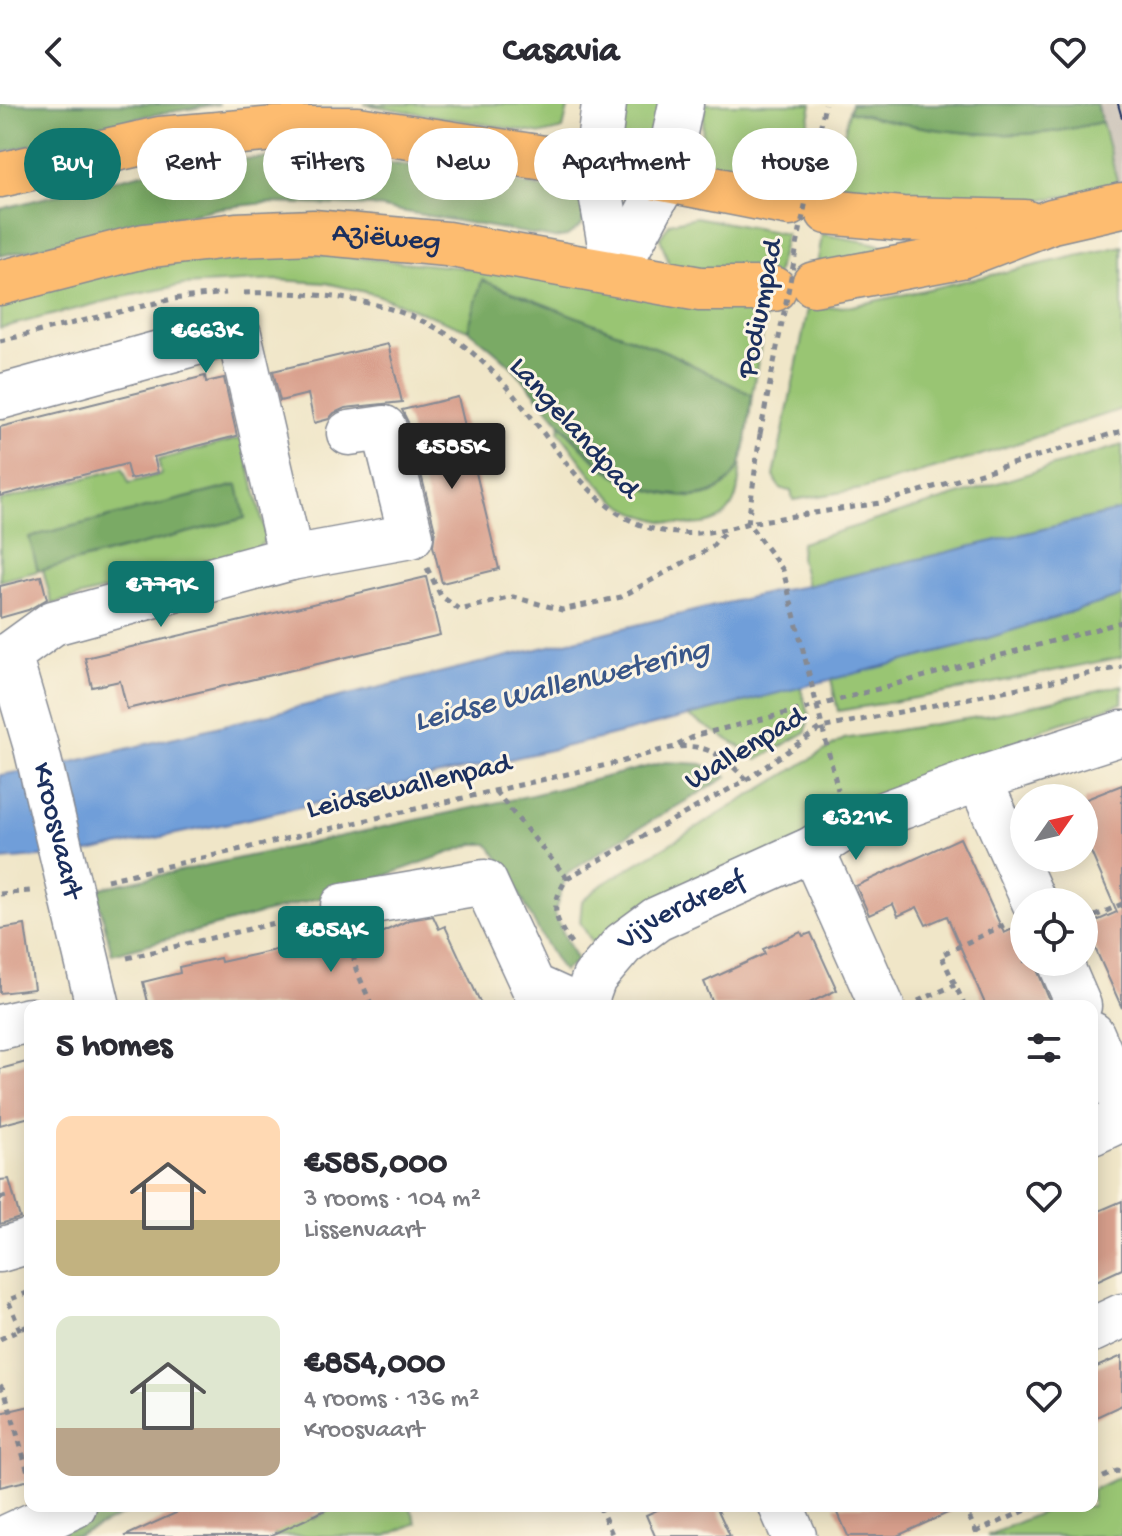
<!DOCTYPE html>
<meta charset="utf-8">
<style>
:root{--surface:#fff;--page:#f2f2f3;--text:#2b2b33;--muted:#7c7c81;--accent:#0f766e}
body{margin:0;font-family:"Gochi Hand",sans-serif;background:var(--page);color:var(--text);height:100vh;display:flex;flex-direction:column;font-size:30px;white-space:nowrap}
*{box-sizing:border-box;margin:0}
p{font-size:26px;color:var(--muted)}
.icon{flex:none;width:44px;height:44px;fill:none;stroke:currentColor;stroke-width:2;stroke-linecap:round;stroke-linejoin:round}
.map{position:relative;flex:1;overflow:hidden}
.side{position:absolute;left:24px;top:896px;width:1074px;height:512px;display:flex;flex-direction:column;background:var(--surface);border-radius:16px;box-shadow:0 4px 20px #0003}
.side>*{flex:none}
.banner{position:absolute;left:24px;top:24px;width:1074px;height:72px;display:flex;gap:16px}
.needle{width:52px;rotate:56deg}
.tools{position:absolute;left:1010px;top:680px;display:grid;gap:16px}
.tools a{display:grid;place-items:center;width:88px;height:88px;border-radius:50%;background:var(--surface);box-shadow:0 4px 20px #0003;font-size:40px}
.price{position:absolute;translate:-50% -68px;padding:0 18px;border-radius:8px;background:var(--accent);color:#fff;font-size:26px;line-height:52px;filter:drop-shadow(0 2px 4px #0008)}
.price::after{content:'';position:absolute;left:50%;top:48px;width:24px;height:18px;margin-left:-12px;background:inherit;clip-path:polygon(0 0,100% 0,50% 100%)}
.price.on{background:#222;color:#fff}
ul{padding:0;list-style:none}
li{display:flex;align-items:center;gap:24px;height:200px;padding:0 32px}
li span{display:grid;place-items:center;flex:none;width:224px;height:160px;border-radius:16px;color:#555}
li>.icon{margin-inline-start:auto}
span .icon{width:96px;height:96px;fill:#fffc;stroke-width:1}
li b{font-size:34px}
h2{display:flex;justify-content:space-between;align-items:center;height:96px;padding:0 32px;font-size:34px}
.pill{padding:0 28px;border-radius:36px;background:var(--surface);box-shadow:0 4px 20px #0003;font-size:28px;line-height:72px}
.pill.on{background:var(--accent);color:#fff}
header{display:flex;justify-content:space-between;align-items:center;height:104px;padding:0 32px;background:var(--surface);font-size:36px;font-weight:800}
.map>svg:first-child{display:block}
.industrial{fill:#cbc2b8}
.green{fill:#99c573;stroke:#5a7a68;stroke-width:2}
.forest{fill:#7aaa65;stroke:#4a6c62;stroke-width:2}
.water{fill:#709ed9;stroke:#46669c;stroke-width:2}
.building{fill:#d9a08d}
.lines{fill:none;stroke-linecap:round;stroke-linejoin:round}
.minor-casing{stroke:#868a93;stroke-width:47}
.major-casing{stroke:#868a93;stroke-width:47}
.path{stroke:#868a93;stroke-width:5;stroke-dasharray:6 6;stroke-linecap:butt}
.minor{stroke:#fff;stroke-width:44}
.major{stroke:#fdbc70;stroke-width:44}
.tram{stroke:#1b2f5e;stroke-width:2}
.path-bridge{stroke:#868a93;stroke-width:5;stroke-dasharray:6 6;stroke-linecap:butt}
.labels{text-anchor:middle;dominant-baseline:central;stroke-width:6;stroke-linejoin:round;paint-order:stroke}
.street-label{font-size:30px;fill:#1b2f5e;stroke:#fcf5e5}
.water-label{font-size:32px;font-style:italic;fill:#395689;stroke:#fcf5e5}
</style>
<header><svg class="icon" aria-label="back" viewBox="0 0 24 24"><path d="M15 5l-7 7 7 7"/></svg>Casavia<svg class="icon" aria-label="heart" viewBox="0 0 24 24"><path d="M12 20l-8-8c-3-5 5-10 8-4 3-6 11-1 8 4z"/></svg></header>
<div class="map">
<svg width="1122" height="1432" viewBox="0 0 1122 1432">
<rect width="100%" height="100%" fill="#fcf5e5"/>
<filter id="ink" filterUnits="userSpaceOnUse"><feTurbulence type="fractalNoise" baseFrequency=".0125" numOctaves="2"/><feDisplacementMap in="SourceGraphic" scale="16" xChannelSelector="R" yChannelSelector="G"/><feConvolveMatrix kernelMatrix="1 2 1 2 8 2 1 2 1" color-interpolation-filters="sRGB"/></filter>
<filter id="wash" filterUnits="userSpaceOnUse"><feTurbulence type="fractalNoise" baseFrequency=".006" numOctaves="4" result="noise"/><feDisplacementMap in="SourceGraphic" scale="32" xChannelSelector="R" yChannelSelector="G"/><feGaussianBlur stdDeviation="1.8" result="paint"/><feColorMatrix in="noise" values="0 0 0 0 0 0 0 0 0 0 0 0 0 0 0 0 0 1.4 0 .05"/><feComposite in="paint" operator="in"/></filter>
<g filter="url(#wash)">
<rect width="100%" height="100%" fill="#f0e6c8"/>
<path class="industrial" d="M1097,0H1122V95L1102,18Z"/>
<path class="green" d="M364,0H569L563,25L542,30Z
M623,0H661L654,39L649,42L621,36Z
M705,0H812L796,81L710,63L702,33Z
M849,7C914,24 973,34 1040,29C1061,28 1082,22 1102,18L1119,84C1057,94 993,104 930,99C897,97 865,92 832,88Z
M696,113L786,130L775,175L670,162L660,134L670,119Z
M822,130L872,139L909,150L816,169Z
M1122,142V305L969,355L862,385L793,396L791,387C781,386 777,383 774,372L808,205L852,202Z
M316,150L769,192L752,291L667,248L482,177L468,226L374,190L326,179L278,176L183,181L123,193L0,224V195L123,166L221,152Z
M560,321C574,334 586,349 600,361C627,383 699,410 727,379C732,373 737,365 741,359C739,374 739,394 729,406C708,434 642,416 619,399C595,380 578,351 559,328Z
M242,334L267,435L255,446L52,500L43,466L245,414L237,381L30,433L38,467L0,477V397L123,364L129,379L161,370L158,356Z
M1122,341V406L807,482L800,453L801,439Z
M1122,492V553L939,590L838,607L831,575L963,542Z
M1122,581V599L1044,625L655,801L595,843L580,818L582,797L603,780L844,635L990,611Z
M800,583L809,610L806,628L757,656L749,648L688,612Z
M1119,1373L1122,1375V1432H987L1056,1402H1092V1386Z
M323,1402H410L417,1419L386,1432H274L272,1425L309,1407L313,1415L326,1408Z"/>
<path class="forest" d="M0,0H220L146,12L0,49Z
M851,0H1097L1102,18C1082,22 1061,28 1040,29C973,34 914,24 849,7Z
M305,52C396,58 486,70 574,91L585,104L582,121L567,132L554,134L372,102L266,99L219,104L0,152V105L186,58Z
M482,176L667,248L752,291C749,312 748,337 741,357C735,376 716,391 696,392C612,394 572,332 523,275C507,256 488,241 468,226Z
M238,381L245,414L38,467L29,433Z
M666,658L702,660L727,673L617,737L567,770L554,810L577,857L563,867C534,827 519,779 488,740H474L334,790L112,850L96,785L532,691Z
M114,1402H142L77,1432H55L54,1430Z"/>
<path class="water" d="M1122,406V492L963,542L598,635L239,717L79,750L0,756V671L56,662L776,487L807,482Z"/>
<g id="blocks">
<path class="building" d="M388,240L402,298L345,304L334,309L329,315L314,319L308,290L280,297L273,267Z
M205,272L206,278L224,274L237,332L154,353L158,369L130,375L126,360L0,392V323Z
M458,293L499,465L442,479L433,442L435,426L408,318L402,306Z
M41,472L47,495L28,506L0,514V482Z
M426,473L440,531L127,605L120,577L92,583L85,554Z
M1122,681V904L1085,822L1117,808L1084,732V696Z
M960,734L1004,829L1024,820V858H1034L1052,902H986L947,812L926,821L917,803L898,812L893,800L869,811L856,782Z
M433,812L439,825L445,822L482,902H149L143,878L180,869L179,863L220,854L221,858L293,842L292,837L333,827L334,832L342,830L346,845L409,816Z
M25,821L34,885L0,889V825Z
M801,828L803,832L811,829L837,886L803,902H714L704,878L765,850L763,845Z
M30,957V1013L0,1021V965Z
M9,1075L20,1114L0,1120V1076Z
M1122,1097V1165L1092,1179V1110Z
M1122,1252V1301L1092,1315V1265Z
M30,1302V1376L0,1383V1309Z
M173,1402H334L270,1432H125L176,1409Z
M666,1402H716L730,1432H655L646,1411Z
M835,1402H963L897,1432H848Z"/>
</g>
</g>
<g filter="url(#ink)">
<use href="#blocks" fill-opacity="0" stroke="#868a93" stroke-width="2"/>
<g class="lines">
<g class="minor-casing">
<g id="minor">
<path d="M604,0L596,62L615,169"/>
<path d="M615,169L665,76L681,0"/>
<path d="M0,293L214,234L239,230L291,454"/>
<path id="s1" d="M9,551L36,643L98,902"/>
<path d="M0,553L9,551L53,519L291,454L411,432L384,324L349,329"/>
<path d="M979,675L1034,798"/>
<path d="M812,745L882,902"/>
<path d="M343,802L485,778L533,882L577,902"/>
<path d="M1060,858L1079,902"/>
<path id="s2" d="M584,902L594,874L623,840L657,815L812,745L847,723L979,675L1122,629"/>
<path d="M0,923L30,916"/>
<path d="M1092,930L1122,998"/>
<path d="M1092,1029L1122,1015"/>
<path d="M0,1146L30,1137"/>
<path d="M1092,1226L1122,1212"/>
<path d="M781,1402L794,1432"/>
<path d="M9,1432L74,1402"/>
</g>
</g>
<g class="major-casing">
<g id="major">
<path d="M0,71L160,35L275,25H358L596,62L790,100"/>
<path d="M828,108L902,115L1025,118"/>
<path id="s3" d="M0,179L144,142L236,131L313,128L447,140L700,185H774"/>
<path d="M814,180L961,152L1052,117L1122,101"/>
</g>
</g>
<path class="path" d="M244,189C320,187 407,195 469,246C568,327 589,469 748,419L880,399L1122,327
M0,237L172,195L226,189
M760,330L748,419L783,466L838,686
M427,464L441,492L460,506L513,493L562,506L621,493L712,443L726,426
M678,641L697,631L816,602L1122,518
M495,687L567,774
M107,776L624,657C678,641 704,628 746,676
M0,790L30,787
M1084,817L1122,800
M351,839L356,865L372,902
M571,840C553,813 550,801 567,774L746,676L821,624L1122,563
M127,854L308,811
M918,897L955,881
M965,902L941,851L1006,820
M0,1094L9,1091
M20,1226L8,1196L30,1188
M0,1235L30,1221
M0,1281L5,1288L30,1375
M1092,1378L1117,1367L1122,1368
M599,1402L613,1432
M964,1402L978,1432
M976,1428L1036,1402"/>
<use href="#minor" class="minor"/>
<use href="#major" class="major"/>
<path class="tram" d="M1118,0L1122,14"/>
<path class="path-bridge" d="M760,330L825,0"/>
</g>
</g>
<g class="labels">
<g class="street-label">
<text stroke="none"><textPath href="#s3" startOffset="392">Aziëweg</textPath></text>
<text transform="translate(762 205) rotate(-79)">Podiumpad</text>
<text transform="translate(573 325) rotate(48)">Langelandpad</text>
<text transform="translate(746 646) rotate(-31)">Wallenpad</text>
<text transform="translate(409 684) rotate(-13)">Leidsewallenpad</text>
<text stroke="none"><textPath href="#s1" startOffset="182">Kroosvaart</textPath></text>
<text stroke="none"><textPath href="#s2" startOffset="142">Vijverdreef</textPath></text>
</g>
<g class="water-label">
<text transform="translate(562 583) rotate(-14)">Leidse Wallenwetering</text>
</g>
</g>
</svg>
<div class="tools">
<a><svg class="needle" viewBox="-14 -14 28 28"><path d="M0-13l5 13h-10z" fill="#e53935"/><path d="M0 13l5-13h-10z" fill="#7c7c81"/></svg></a>
<a><svg class="icon" aria-label="locate" viewBox="0 0 24 24"><circle cx="12" cy="12" r="6"/><path d="M12 2v4M12 18v4M2 12h4M18 12h4"/></svg></a>
</div>
<b class="price" style="left:206px;top:271px">€663K</b>
<b class="price on" style="left:452px;top:387px">€585K</b>
<b class="price" style="left:161px;top:525px">€779K</b>
<b class="price" style="left:856px;top:758px">€321K</b>
<b class="price" style="left:331px;top:870px">€854K</b>
<div class="banner">
<a class="pill on">Buy</a>
<a class="pill">Rent</a>
<a class="pill">Filters</a>
<a class="pill">New</a>
<a class="pill">Apartment</a>
<a class="pill">House</a>
</div>
<section class="side">
<h2>5 homes<svg class="icon" aria-label="filters" viewBox="0 0 24 24"><path d="M4 7h16M4 17h16"/><circle cx="9" cy="7" r="2"/><circle cx="15" cy="17" r="2"/></svg></h2>
<ul>
<li><span style="background:linear-gradient(#ffd9b3 65%,#c2b280 0)"><svg class="icon" aria-label="home" viewBox="0 0 24 24"><path d="M3 11l9-7 9 7M6 9v11h12V9"/></svg></span><div><b>€585,000</b><p>3 rooms · 104 m²</p><p>Lissenvaart</p></div><svg class="icon" aria-label="heart" viewBox="0 0 24 24"><path d="M12 20l-8-8c-3-5 5-10 8-4 3-6 11-1 8 4z"/></svg></li>
<li><span style="background:linear-gradient(#dfe7d0 70%,#b9a48a 0)"><svg class="icon" aria-label="home" viewBox="0 0 24 24"><path d="M3 11l9-7 9 7M6 9v11h12V9"/></svg></span><div><b>€854,000</b><p>4 rooms · 136 m²</p><p>Kroosvaart</p></div><svg class="icon" aria-label="heart" viewBox="0 0 24 24"><path d="M12 20l-8-8c-3-5 5-10 8-4 3-6 11-1 8 4z"/></svg></li>
</ul>
</section>
</div>
